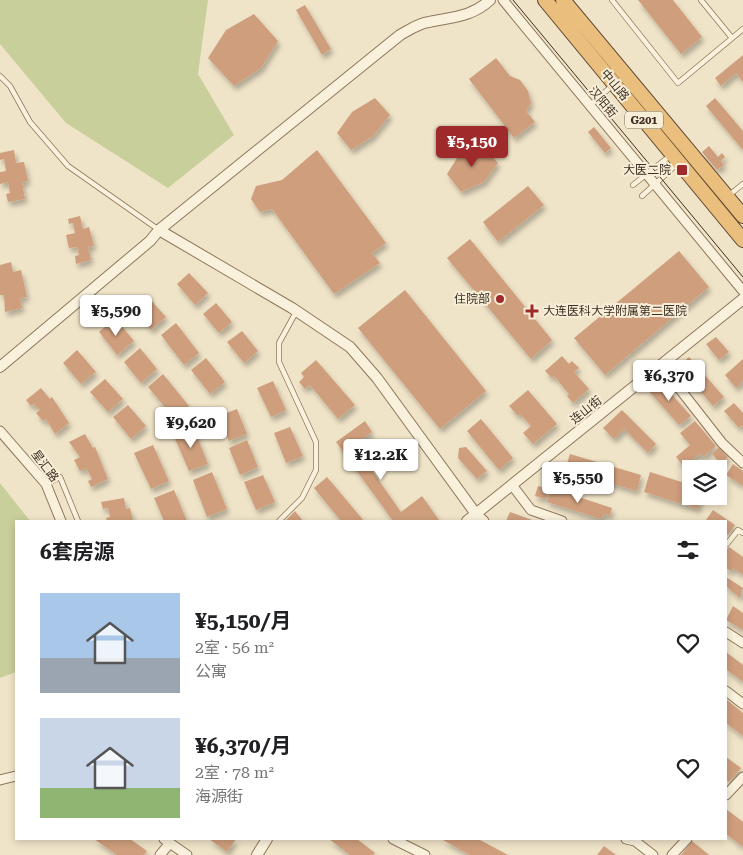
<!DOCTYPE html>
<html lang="zh">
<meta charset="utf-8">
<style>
:root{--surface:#fff;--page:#f2f2f2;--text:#202124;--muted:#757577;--accent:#9e2a2b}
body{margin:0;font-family:"Roboto Serif","Noto Sans SC",serif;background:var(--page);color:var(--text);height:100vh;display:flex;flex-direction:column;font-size:19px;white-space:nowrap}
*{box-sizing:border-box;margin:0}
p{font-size:16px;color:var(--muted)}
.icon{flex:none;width:28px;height:28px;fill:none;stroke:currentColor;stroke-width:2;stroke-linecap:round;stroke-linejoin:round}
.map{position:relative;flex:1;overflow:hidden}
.panel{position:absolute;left:15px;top:520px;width:712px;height:320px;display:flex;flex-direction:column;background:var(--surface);border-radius:0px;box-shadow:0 2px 8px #0003}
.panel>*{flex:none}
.controls{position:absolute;left:682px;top:460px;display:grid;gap:10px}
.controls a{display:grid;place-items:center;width:45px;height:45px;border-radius:0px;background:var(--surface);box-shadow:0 2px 8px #0003;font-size:25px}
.price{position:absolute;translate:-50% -42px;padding:0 11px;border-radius:5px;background:#fff;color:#222;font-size:16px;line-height:32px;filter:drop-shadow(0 1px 2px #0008)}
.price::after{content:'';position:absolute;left:50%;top:30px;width:15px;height:11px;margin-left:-8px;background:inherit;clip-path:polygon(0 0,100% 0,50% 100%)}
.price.current{background:var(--accent);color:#fff}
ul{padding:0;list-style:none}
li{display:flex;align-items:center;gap:15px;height:125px;padding:0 25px}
li span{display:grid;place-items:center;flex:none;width:140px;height:100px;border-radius:0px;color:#555}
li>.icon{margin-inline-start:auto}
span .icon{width:60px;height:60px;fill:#fffc;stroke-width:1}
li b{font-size:21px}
h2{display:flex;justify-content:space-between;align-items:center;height:60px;padding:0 25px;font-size:21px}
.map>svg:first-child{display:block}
.green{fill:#c9cf9b}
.building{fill:#cf9f7d;filter:url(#shadow)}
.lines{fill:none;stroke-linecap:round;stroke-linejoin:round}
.service-casing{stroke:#8d765c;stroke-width:6}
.minor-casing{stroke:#8d765c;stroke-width:11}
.tertiary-casing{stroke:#8d765c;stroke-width:12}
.trunk-casing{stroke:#5b4430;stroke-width:16}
.service{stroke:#faf1dc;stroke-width:4.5}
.minor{stroke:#faf1dc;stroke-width:9}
.tertiary{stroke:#faf1dc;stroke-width:10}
.trunk{stroke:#eabe7c;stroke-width:14}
.tram{stroke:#3d2e20;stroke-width:1}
.poi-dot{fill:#9e2a2b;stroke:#f7eed8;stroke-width:2}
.labels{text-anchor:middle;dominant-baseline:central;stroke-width:4;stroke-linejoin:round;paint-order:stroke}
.shield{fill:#f7eed8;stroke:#756857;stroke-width:1}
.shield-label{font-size:11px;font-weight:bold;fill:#3d2e20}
.street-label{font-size:12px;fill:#3d2e20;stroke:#f7eed8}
.poi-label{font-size:12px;fill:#3d2e20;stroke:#f7eed8;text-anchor:end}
</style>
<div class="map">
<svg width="743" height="855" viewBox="0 0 743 855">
<defs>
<filter id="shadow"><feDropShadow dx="2.5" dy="4.5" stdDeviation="2.5" flood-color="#0004"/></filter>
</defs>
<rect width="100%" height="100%" fill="#f0e4c8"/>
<path class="green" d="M0,0H208L198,74L234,135L168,188L66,123L0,44Z
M0,483L30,521H16V672L0,678Z"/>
<path class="building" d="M638,0H673L702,37L681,54Z
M305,5L331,49L322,55L296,10Z
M254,14L278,41L261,68L234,86L208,58L226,30Z
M743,55V82L736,73L721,86L715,78Z
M496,58L510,76L520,80L528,91L531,103L526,111L535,122L514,138L469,79Z
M375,98L390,115L373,136L351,150L337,133L352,112Z
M715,98L743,131V150L706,106Z
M594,127L611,148L605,153L588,132Z
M480,142L498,163L484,182L461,192L447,174L459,155Z
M709,146L718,157L722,153L725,157L721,161L724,165L717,170L702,152Z
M14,150L16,163L24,162L28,181L22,182L25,199L8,202L6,194L10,193L8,182L0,184V172L6,171L4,159L0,160V153Z
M317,150L386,243L372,253L380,263L334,294L272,209L260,212L251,199L256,186L282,180Z
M528,186L544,205L498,242L483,222Z
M80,216L83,229L89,227L94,246L88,247L91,260L76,264L75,256L79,255L77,247L69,248L66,235L75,233L73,223L69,224L68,219Z
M470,239L552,340L531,359L447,258Z
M679,251L709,287L605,375L574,338Z
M11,262L13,272L21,270L27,297L20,298L22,308L5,312L4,295H0V265Z
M189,273L208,293L195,305L177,284Z
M405,290L486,391L440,429L358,328Z
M148,297L166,317L151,330L134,309Z
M216,303L232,322L219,333L203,314Z
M115,318L134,341L117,355L99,332Z
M176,323L199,353L184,365L161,335Z
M242,331L258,351L244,363L227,342Z
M716,337L729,352L719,360L706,344Z
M140,348L157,369L141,383L124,362Z
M77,350L96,372L81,384L63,363Z
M562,356L569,364L572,361L579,368L574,372L589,389L573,403L567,396L569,394L554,376L552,378L545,371Z
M689,357L724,397L713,406L679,366Z
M206,358L225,382L210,394L191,370Z
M743,359V381L736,388L725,375Z
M316,360L355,405L338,419L310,385L305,389L299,382L304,377L301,373Z
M163,374L189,406L174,418L148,387Z
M105,379L123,399L108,412L90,392Z
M658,379L691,416L679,425L647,389Z
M273,381L286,410L271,417L257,388Z
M41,388L50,399L52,397L69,423L55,434L46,419L43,421L36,413L40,410L34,404L31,406L26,400Z
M528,390L557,424L533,444L523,433L531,426L520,414L518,416L509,406Z
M734,403L743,413V428L741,425L739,428L724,411Z
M128,405L146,426L131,439L113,417Z
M237,409L247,434L229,441L219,416Z
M622,410L656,444L648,453L624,429L614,439L603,428Z
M481,419L513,458L499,470L467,431Z
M365,421L372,432L354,445L401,512L422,496L439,520L393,521L336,442Z
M695,421L716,446L703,457L700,453L684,467L676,457L690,445L680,433Z
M193,426L208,464L189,471L173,434Z
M290,427L303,456L286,463L274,433Z
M85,434L93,448L95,447L108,479L91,487L88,481L92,479L86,468L80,471L74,460L80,457L69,442Z
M247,440L258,467L240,475L229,448Z
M153,445L169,481L151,489L134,453Z
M466,447L487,471L477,479L458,458L459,448Z
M719,447L728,457L721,464L712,454Z
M570,454L641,475L637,491L565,470Z
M733,464L743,471V486L726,475Z
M212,472L227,509L207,517L193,480Z
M650,472L691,485V496H702L698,509L644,492Z
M263,475L275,502L256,510L244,482Z
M327,477L364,521H341L314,488Z
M538,486L549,489L546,499L535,496Z
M551,488L612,508L610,516L604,514L601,519L547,502Z
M174,490L187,521H164L154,498Z
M124,498L126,509L130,508L133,521H107L106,518L110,517L108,508L103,509L101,502Z
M713,510L735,525L728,535L726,534V521L706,520Z
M295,511L303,521H285Z
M510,512L535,521H506Z
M729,547L743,557V575L733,568L731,571L726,568V550Z
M726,577L743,588L740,598L726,586Z
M733,606L743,613V630L726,620Z
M726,652L743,665V682L726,669Z
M726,699L743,713V736L726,723Z
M726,757L741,768L729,782L726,780Z
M726,809L743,822V847L726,834Z
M94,839H130L147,851L144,855H117Z
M209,839H236L227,852Z
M329,839H357L375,853L373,855H350Z
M441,839H478L508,855H470Z
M692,841L709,855H681Z
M604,846L616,855H597Z"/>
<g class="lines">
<g class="service-casing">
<path id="service" d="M612,0L678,83L743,29
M701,0L732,38
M0,76L10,86L30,122L68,166L159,230
M589,106L613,85
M633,185L671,155
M642,196L678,163
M728,196L743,184
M46,484L60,477L78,521
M279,521L302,498L316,470V442L279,362V343L296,312
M727,544L738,530L743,533"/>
</g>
<g class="minor-casing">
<path id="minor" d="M503,0L743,291
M661,365L722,443L743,463
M0,431L46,484L61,521
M512,485L531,510L562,521
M476,514L484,521
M726,632L743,643
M726,691L743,704
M0,780L16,776
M726,795L743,777
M164,839L187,855
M393,839L425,855
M626,839L635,841L653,855
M160,855L170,843
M672,855L687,839"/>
</g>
<g class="tertiary-casing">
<path id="tertiary" d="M159,230L292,308L350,347L377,378L476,514
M0,367L150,241L159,230L400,35C409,30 419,23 429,22C452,17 472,17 490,0
M467,521L743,299
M257,855L267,839"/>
</g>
<g class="trunk-casing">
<path id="trunk" d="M545,0L743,240
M563,0L743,216"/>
</g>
<use href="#service" class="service"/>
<use href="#minor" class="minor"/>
<use href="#tertiary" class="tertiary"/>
<use href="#trunk" class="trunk"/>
<path class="tram" d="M513,0L743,277"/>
</g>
<g class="poi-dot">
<rect x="676" y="164" width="12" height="12" rx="2.5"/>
<circle cx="500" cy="299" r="5"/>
<path d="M529.5 303.5h5v5h5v5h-5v5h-5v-5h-5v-5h5z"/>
</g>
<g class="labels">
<rect class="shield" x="625" y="111.5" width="38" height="17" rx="4"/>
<g class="shield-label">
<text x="644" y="120">G201</text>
</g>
<g class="street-label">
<text transform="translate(615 85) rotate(50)">中山路</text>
<text transform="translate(603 102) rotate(50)">汉阳街</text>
<text transform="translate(586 410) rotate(-39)">连山街</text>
<text transform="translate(45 466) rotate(53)">星汇路</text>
</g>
<g class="poi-label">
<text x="671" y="170">大医二院</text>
<text x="490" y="299">住院部</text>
<text x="543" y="311" text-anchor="start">大连医科大学附属第二医院</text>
</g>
</g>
</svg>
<div class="controls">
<a><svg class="icon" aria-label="layers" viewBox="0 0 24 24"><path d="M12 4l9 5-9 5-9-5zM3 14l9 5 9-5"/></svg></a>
</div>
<b class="price current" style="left:472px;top:168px">¥5,150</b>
<b class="price" style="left:116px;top:337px">¥5,590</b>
<b class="price" style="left:669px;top:402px">¥6,370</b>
<b class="price" style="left:191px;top:449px">¥9,620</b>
<b class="price" style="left:381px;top:481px">¥12.2K</b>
<b class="price" style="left:578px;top:504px">¥5,550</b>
<section class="panel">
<h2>6套房源<svg class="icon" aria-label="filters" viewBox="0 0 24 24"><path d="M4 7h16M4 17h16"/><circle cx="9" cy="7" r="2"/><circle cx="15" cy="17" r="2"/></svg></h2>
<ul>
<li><span style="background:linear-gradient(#a9c7e8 65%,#9aa5b1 0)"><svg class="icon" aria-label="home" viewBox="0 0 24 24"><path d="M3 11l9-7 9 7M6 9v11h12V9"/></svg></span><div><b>¥5,150/月</b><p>2室 · 56 m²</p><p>公寓</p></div><svg class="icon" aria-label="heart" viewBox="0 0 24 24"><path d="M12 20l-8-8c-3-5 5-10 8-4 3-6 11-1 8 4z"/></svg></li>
<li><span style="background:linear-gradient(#c9d6e8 70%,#8fb573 0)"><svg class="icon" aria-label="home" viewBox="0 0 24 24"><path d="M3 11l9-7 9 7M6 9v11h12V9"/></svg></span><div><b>¥6,370/月</b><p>2室 · 78 m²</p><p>海源街</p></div><svg class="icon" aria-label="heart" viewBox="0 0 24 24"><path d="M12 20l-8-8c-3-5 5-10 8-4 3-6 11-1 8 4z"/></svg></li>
</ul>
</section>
</div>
